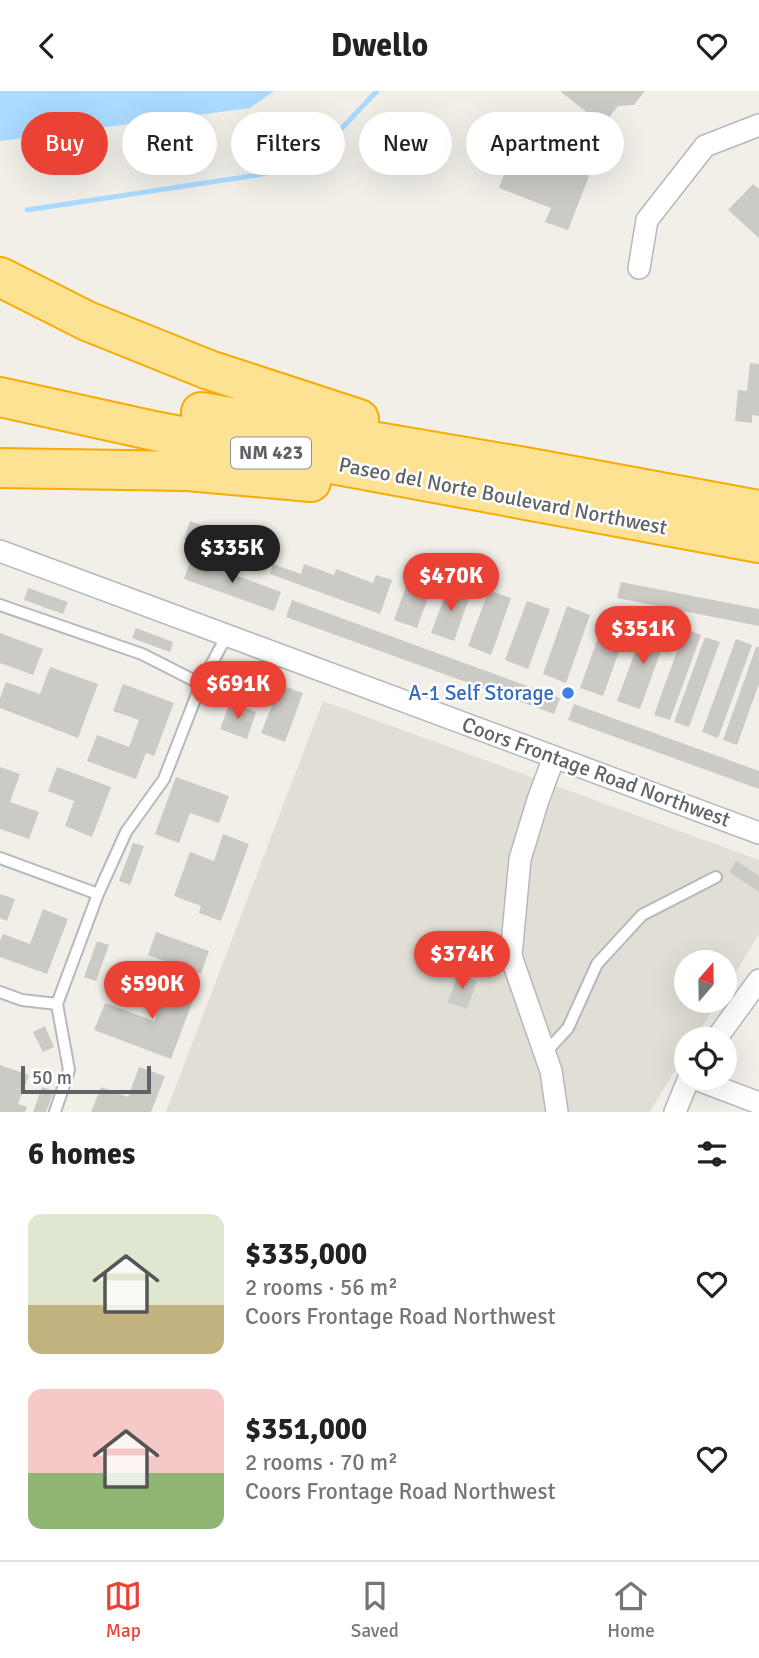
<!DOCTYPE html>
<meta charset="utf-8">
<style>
:root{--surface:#fff;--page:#f6f6f6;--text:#222;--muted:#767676;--line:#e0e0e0;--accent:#ea4335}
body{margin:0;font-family:Signika,sans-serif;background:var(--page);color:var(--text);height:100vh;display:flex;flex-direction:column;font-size:26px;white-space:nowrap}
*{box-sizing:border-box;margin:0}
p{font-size:23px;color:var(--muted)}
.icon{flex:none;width:38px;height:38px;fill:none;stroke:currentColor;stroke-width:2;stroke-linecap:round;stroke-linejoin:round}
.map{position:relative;height:1021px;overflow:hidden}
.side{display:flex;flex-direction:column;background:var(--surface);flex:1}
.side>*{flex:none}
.guide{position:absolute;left:21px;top:21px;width:718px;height:63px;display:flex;gap:14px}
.needle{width:46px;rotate:20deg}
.fabs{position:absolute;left:674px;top:859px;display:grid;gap:14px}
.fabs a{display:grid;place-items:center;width:63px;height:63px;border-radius:50%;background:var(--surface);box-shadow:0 7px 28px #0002;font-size:35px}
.scale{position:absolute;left:21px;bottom:18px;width:130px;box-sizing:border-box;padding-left:7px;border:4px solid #5f6368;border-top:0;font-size:19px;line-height:24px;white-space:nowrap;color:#5f6368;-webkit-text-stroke:5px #fff;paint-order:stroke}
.price{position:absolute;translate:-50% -60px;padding:0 16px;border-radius:24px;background:var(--accent);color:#fff;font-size:23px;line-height:46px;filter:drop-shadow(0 2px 4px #0008)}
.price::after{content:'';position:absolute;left:50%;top:42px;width:21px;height:16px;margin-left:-10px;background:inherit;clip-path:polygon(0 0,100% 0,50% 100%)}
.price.on{background:#222;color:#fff}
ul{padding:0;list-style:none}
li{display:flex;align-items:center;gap:21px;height:175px;padding:0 28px}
li span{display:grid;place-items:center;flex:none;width:196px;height:140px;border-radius:14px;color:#555}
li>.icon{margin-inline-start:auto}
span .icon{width:84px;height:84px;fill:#fffc;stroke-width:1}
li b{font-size:30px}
h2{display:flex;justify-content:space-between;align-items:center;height:84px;padding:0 28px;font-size:30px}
.pill{padding:0 24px;border-radius:32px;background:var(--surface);box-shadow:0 7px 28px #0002;font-size:24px;line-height:63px}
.pill.on{background:var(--accent);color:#fff}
header{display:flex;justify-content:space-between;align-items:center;height:91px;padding:0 28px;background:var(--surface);font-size:32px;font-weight:800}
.tab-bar{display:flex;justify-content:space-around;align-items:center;height:98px;border-top:2px solid var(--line);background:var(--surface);font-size:19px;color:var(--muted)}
.tab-bar a{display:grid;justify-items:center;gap:4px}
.tab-bar .on{color:var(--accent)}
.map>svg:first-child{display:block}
.education{fill:#e1ded6}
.water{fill:#aadaff}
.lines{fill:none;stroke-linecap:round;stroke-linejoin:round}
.stream{stroke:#aadaff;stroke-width:5}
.building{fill:#cccac5}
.service-casing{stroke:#b5b8bc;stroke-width:14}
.minor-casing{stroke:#b5b8bc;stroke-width:24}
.motorway-casing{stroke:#f9ab00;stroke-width:42}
.service{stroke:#fff;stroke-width:10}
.minor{stroke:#fff;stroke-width:21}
.motorway{stroke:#fde293;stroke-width:38}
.shop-dot{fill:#3f7fe0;stroke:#fff;stroke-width:2.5}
.labels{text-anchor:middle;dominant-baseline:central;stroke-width:5;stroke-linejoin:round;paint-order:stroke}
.shield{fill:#fff;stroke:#8f9295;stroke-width:2}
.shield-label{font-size:19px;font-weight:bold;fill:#5f6368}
.street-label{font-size:21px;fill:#5f6368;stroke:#fff}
.shop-label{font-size:21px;fill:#366cbe;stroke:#fff;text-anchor:end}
</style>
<header><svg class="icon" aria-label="back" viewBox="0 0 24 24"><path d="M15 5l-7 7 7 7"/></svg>Dwello<svg class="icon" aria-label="heart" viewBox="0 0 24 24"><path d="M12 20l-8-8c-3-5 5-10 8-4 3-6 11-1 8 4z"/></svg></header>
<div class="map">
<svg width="759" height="1021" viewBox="0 0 759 1021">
<rect width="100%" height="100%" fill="#f1efe8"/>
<path class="education" d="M323,610L759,769V843L725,899L724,872H686V910H718L694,948H686V961L650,1021H166Z"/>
<path class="water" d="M0,0H274L250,17L0,50Z"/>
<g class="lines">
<path class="stream" d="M27,119L258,84L301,73L323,57L377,0"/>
</g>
<path class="building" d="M563,0H645L634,14L618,15L603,34L561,1Z
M537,31L599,55L593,71L582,66L576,80L589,85L568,139L545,131L551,117L499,97L509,71L520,75Z
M753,93L759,98V147L728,119Z
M750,272L759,273V325L752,324V332L735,330L738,299L747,300Z
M190,430L210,437L203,455L184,448Z
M191,468L281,501L274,520L184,488Z
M273,473L301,483L304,473L334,484L336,478L373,492L376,484L392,489L380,523L270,483Z
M409,487L432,495L417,537L394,529Z
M621,491L759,518V535L617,507Z
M449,494L471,502L454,550L431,542Z
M28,497L68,511L63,523L24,509Z
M489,499L511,507L491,564L468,555Z
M292,509L560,607L554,623L286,526Z
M527,510L550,518L528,578L505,569Z
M567,515L590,524L566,592L543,583Z
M607,522L630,530L603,605L580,597Z
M646,531L668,540L640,618L617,610Z
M136,537L173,551L170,561L132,547Z
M685,538L701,544L670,629L654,624Z
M0,542L43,558L33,584L0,572Z
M705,546L720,551L689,636L674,631Z
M736,548L752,554L718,647L702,641Z
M756,556H759V593L737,654L723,649Z
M50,576L98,593L78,647L0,617V607L6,591L40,603Z
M251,583L303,602L285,651L261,642L272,614L243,603Z
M123,593L174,612L154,665L146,662L136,688L87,670L97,644L129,656L139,629L113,620Z
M230,611L256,621L247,648L220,638Z
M574,613L759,680V698L568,629Z
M0,676L20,683L10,711L39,721L29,748L0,738Z
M57,676L111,696L92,746L65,735L74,710L48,700Z
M176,686L229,705L219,732L190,722L179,752L155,743Z
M223,743L249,753L221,830L199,822L201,815L174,805L190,761L214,770Z
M133,752L144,755L130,794L119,790Z
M736,770L759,785V801L729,781Z
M0,803L15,808L7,830L0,827Z
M43,818L68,828L47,883L0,866V850L3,843L30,853Z
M156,841L209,860L201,883L148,864Z
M97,850L109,854L96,890L84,886Z
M458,883L477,890L467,918L448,911Z
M170,885L198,896L171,968L94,939L105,912L154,930Z
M45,935L54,956L43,961L33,941Z
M0,974L29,984L18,1013L27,1016L25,1021H0Z
M139,976L165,985L151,1021H91L101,996L128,1006Z
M42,996L54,1000L46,1021H33Z"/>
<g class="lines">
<g class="service-casing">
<path id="service" d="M0,514L142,563L201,593
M0,767L98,803L126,741L164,688L201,593L227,544
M0,901L22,909L57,913
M545,962L568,937L597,873L642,824L716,786
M55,1021L69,979L57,913L98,803"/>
</g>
<g class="minor-casing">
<path id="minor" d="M639,177L647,129L705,55L759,34
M0,460L759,742
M554,666L538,709L520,768L511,865L551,980L557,1021
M716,948L759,889
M693,987L759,1012
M675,1021L689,987"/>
</g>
<g class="motorway-casing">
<path id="motorway" d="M0,186L87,230L209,279L359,328
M0,306L159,341L759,452
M201,321L525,376L759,419
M0,377L187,380L311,391"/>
</g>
<use href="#service" class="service"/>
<use href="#minor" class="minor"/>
<use href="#motorway" class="motorway"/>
</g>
<circle class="shop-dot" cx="568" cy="602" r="7"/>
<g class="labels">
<rect class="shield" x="231" y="346.5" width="80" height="31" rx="5"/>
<g class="shield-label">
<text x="271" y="362">NM 423</text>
</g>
<g class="street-label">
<text transform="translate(503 405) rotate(11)">Paseo del Norte Boulevard Northwest</text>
<text transform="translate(596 681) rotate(20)">Coors Frontage Road Northwest</text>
</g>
<g class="shop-label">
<text x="554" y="602">A-1 Self Storage</text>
</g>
</g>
</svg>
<div class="fabs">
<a><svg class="needle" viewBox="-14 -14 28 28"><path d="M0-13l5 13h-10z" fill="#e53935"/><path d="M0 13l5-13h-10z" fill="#767676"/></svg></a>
<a><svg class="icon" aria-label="locate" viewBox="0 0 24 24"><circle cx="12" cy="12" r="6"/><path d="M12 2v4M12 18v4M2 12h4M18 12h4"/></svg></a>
</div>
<div class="scale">50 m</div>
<b class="price on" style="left:232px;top:494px">$335K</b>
<b class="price" style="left:451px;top:522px">$470K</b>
<b class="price" style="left:643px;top:575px">$351K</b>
<b class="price" style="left:238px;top:630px">$691K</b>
<b class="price" style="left:462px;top:900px">$374K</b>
<b class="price" style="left:152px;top:930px">$590K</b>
<div class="guide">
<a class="pill on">Buy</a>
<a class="pill">Rent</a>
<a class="pill">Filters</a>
<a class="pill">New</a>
<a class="pill">Apartment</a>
</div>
</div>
<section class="side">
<h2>6 homes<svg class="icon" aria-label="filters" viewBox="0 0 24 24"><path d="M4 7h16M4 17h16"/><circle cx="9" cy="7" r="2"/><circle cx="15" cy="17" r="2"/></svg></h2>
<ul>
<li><span style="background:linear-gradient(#dfe7d0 65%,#c2b280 0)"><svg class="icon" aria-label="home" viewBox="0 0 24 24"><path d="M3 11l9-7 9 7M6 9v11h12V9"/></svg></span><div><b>$335,000</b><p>2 rooms · 56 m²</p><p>Coors Frontage Road Northwest</p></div><svg class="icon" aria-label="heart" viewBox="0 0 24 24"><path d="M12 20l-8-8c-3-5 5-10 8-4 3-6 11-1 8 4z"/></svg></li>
<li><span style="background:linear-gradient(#f6c9c9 60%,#8fb573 0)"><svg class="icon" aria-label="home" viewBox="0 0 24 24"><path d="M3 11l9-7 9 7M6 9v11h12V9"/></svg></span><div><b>$351,000</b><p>2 rooms · 70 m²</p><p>Coors Frontage Road Northwest</p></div><svg class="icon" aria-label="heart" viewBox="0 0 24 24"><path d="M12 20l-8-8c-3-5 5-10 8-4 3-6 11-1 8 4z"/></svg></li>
</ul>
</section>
<nav class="tab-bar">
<a class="on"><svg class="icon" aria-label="map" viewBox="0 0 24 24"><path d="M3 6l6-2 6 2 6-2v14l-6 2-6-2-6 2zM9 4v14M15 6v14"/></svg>Map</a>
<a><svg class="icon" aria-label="saved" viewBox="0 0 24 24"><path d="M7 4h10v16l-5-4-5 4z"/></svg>Saved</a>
<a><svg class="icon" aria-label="home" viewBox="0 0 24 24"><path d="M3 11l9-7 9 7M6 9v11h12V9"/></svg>Home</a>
</nav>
